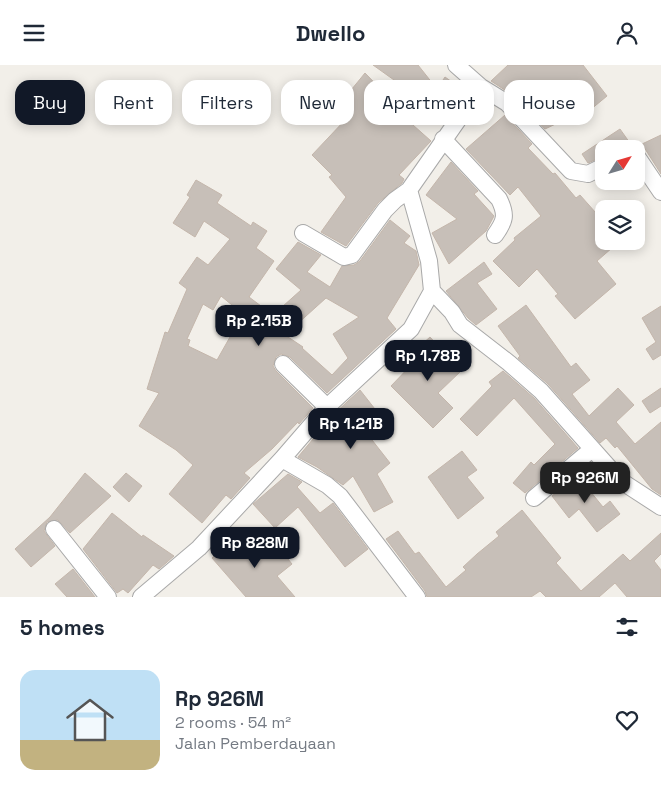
<!DOCTYPE html>
<meta charset="utf-8">
<style>
:root{--surface:#fff;--page:#f6f6f7;--text:#1f2937;--muted:#747a83;--accent:#111827}
body{margin:0;font-family:"Space Grotesk",sans-serif;background:var(--page);color:var(--text);height:100vh;display:flex;flex-direction:column;font-size:19px;white-space:nowrap}
*{box-sizing:border-box;margin:0}
p{font-size:16px;color:var(--muted)}
.icon{flex:none;width:28px;height:28px;fill:none;stroke:currentColor;stroke-width:2;stroke-linecap:round;stroke-linejoin:round}
.map{position:relative;height:532px;overflow:hidden}
.drawer{display:flex;flex-direction:column;background:var(--surface);flex:1}
.drawer>*{flex:none}
.guide{position:absolute;left:15px;top:15px;width:631px;height:45px;display:flex;gap:10px}
.needle{width:32px;rotate:53deg}
.tools{position:absolute;left:595px;top:75px;display:grid;gap:10px}
.tools a{display:grid;place-items:center;width:50px;height:50px;border-radius:10px;background:var(--surface);box-shadow:0 2px 12px #0003;font-size:25px}
.price{position:absolute;translate:-50% -42px;padding:0 11px;border-radius:10px;background:var(--accent);color:#fff;font-size:16px;line-height:32px;filter:drop-shadow(0 1px 2px #0008)}
.price::after{content:'';position:absolute;left:50%;top:30px;width:15px;height:11px;margin-left:-8px;background:inherit;clip-path:polygon(0 0,100% 0,50% 100%)}
.price.selected{background:#222;color:#fff}
ul{padding:0;list-style:none}
li{display:flex;align-items:center;gap:15px;height:125px;padding:0 20px}
li span{display:grid;place-items:center;flex:none;width:140px;height:100px;border-radius:15px;color:#555}
li>.icon{margin-inline-start:auto}
span .icon{width:60px;height:60px;fill:#fffc;stroke-width:1}
li b{font-size:21px}
h2{display:flex;justify-content:space-between;align-items:center;height:60px;padding:0 20px;font-size:21px}
.chip{padding:0 18px;border-radius:15px;background:var(--surface);box-shadow:0 2px 12px #0003;font-size:18px;line-height:45px}
.chip.selected{background:var(--accent);color:#fff}
header{display:flex;justify-content:space-between;align-items:center;height:65px;padding:0 20px;background:var(--surface);font-size:22px;font-weight:700}
.map>svg:first-child{display:block}
.building{fill:#c7bfb8;stroke:#c4b6ab;fill-rule:evenodd}
.lines{fill:none;stroke-linecap:round;stroke-linejoin:round}
.minor-casing{stroke:#a9a9a9;stroke-width:18}
.minor{stroke:#fff;stroke-width:16}
</style>
<header><svg class="icon" aria-label="menu" viewBox="0 0 24 24"><path d="M4 6h16M4 12h16M4 18h16"/></svg>Dwello<svg class="icon" aria-label="person" viewBox="0 0 24 24"><circle cx="12" cy="8" r="4"/><path d="M4 21q1-7 8-7t8 7"/></svg></header>
<div class="map">
<svg width="661" height="532" viewBox="0 0 661 532">
<rect width="100%" height="100%" fill="#f2efe9"/>
<path class="building" d="M373,0H418L437,24L445,12L462,24L443,50Z
M508,0H583L607,31L584,50L581,47L545,64L514,31L491,16Z
M365,8L398,42L395,44L431,76L399,110L404,114L402,118L378,138L346,181L321,167L346,132L329,112L332,110L312,90L345,55L334,46Z
M505,50L532,79L528,83L553,109L555,108L576,133L580,130L604,157V176H620L597,196L616,219L575,254L555,231L558,229L537,204L519,222L493,196L515,175L514,173L541,151L518,122L510,130L466,84Z
M620,64L632,81L629,84H604V91L588,98L582,89Z
M661,70V109L642,79Z
M451,97L478,126L474,129L494,151L486,166L449,199L432,168L457,154L426,130Z
M196,115L222,130L217,138L251,161L253,157L267,166L256,183L274,196L249,232L273,250L301,225L276,204L298,177L321,190L307,207L330,222L342,201L354,200L360,196L390,155L410,171L404,178L416,186L419,200L387,253L396,264L327,328L290,292L281,289L276,292L273,301L276,306L313,343L299,359L298,357L272,384L244,408L250,413L231,434L226,430L202,458L169,429L193,400L176,385L139,361L159,328L147,324L165,267L168,268L187,224L179,218L197,192L208,200L230,174L204,156L195,172L173,158L190,132L187,130ZM221,231L243,249L217,295L188,281L190,275L187,274L203,239L213,245ZM326,233L359,252L333,269L348,293L332,310L302,283L303,282L285,270Z
M484,197L492,209L477,218L497,244L476,260L468,253L446,226Z
M526,240L571,302L576,298L590,315L572,329L589,351L618,323L634,340L616,357L635,379L661,357V430L652,424L617,381L615,383L606,373L600,378L548,319L518,293L520,291L498,261Z
M661,241V290L653,295L646,284L656,277L642,253Z
M430,272L461,306L438,328L453,343L433,363L391,321L416,295L411,289Z
M503,306L534,333L578,383L525,428L513,418L531,397L534,400L555,379L514,333L477,371L460,354L492,321L489,317Z
M661,323V341L650,348L642,336Z
M360,325L382,353L365,366L390,398L377,409L393,437L374,447L353,411L343,420L317,402L298,392L334,349Z
M462,386L477,405L467,412L484,433L458,454L428,412Z
M85,408L111,431L70,468L58,455L47,457L44,466L55,481L31,502L15,484L50,452Z
M126,408L142,421L129,437L113,422Z
M288,409L302,417L297,422L320,448L333,438L368,484L345,502L298,442L275,463L253,439Z
M577,410L603,442L610,436L620,449L597,467L579,444L569,453L552,431Z
M522,445L561,493L556,498L581,526L623,489L630,496L661,468V489L654,496L661,505V532H627L615,518L599,532H546L540,526L531,532H427L425,526L386,474L398,466L415,489L419,487L446,522L466,505L463,502L477,489L499,471L496,467Z
M112,448L142,472L143,470L174,491L159,504L153,500L128,528L123,524L117,528L83,484Z
M270,472L292,499L277,511L295,532H246L212,493L233,474L247,491Z
M73,504L95,532H67L55,519Z"/>
<g class="lines">
<g class="minor-casing">
<path id="minor" d="M456,0L481,22L507,38L571,106L588,109L604,101
M443,74L499,134C507,150 505,156 495,170
M636,90L661,127
M303,168L344,192L352,190L385,145L395,135L409,125
M432,226L452,247L460,260L509,298L541,326L621,416L661,442
M283,299L327,342
M282,394L327,420L340,431L417,532
M534,433L591,385
M54,464L108,532
M141,532L199,483L282,394L327,342L411,264L432,226L429,196L409,125L481,22"/>
</g>
<use href="#minor" class="minor"/>
</g>
</svg>
<div class="tools">
<a><svg class="needle" viewBox="-14 -14 28 28"><path d="M0-13l5 13h-10z" fill="#e53935"/><path d="M0 13l5-13h-10z" fill="#747a83"/></svg></a>
<a><svg class="icon" aria-label="layers" viewBox="0 0 24 24"><path d="M12 4l9 5-9 5-9-5zM3 14l9 5 9-5"/></svg></a>
</div>
<b class="price" style="left:259px;top:282px">Rp 2.15B</b>
<b class="price" style="left:428px;top:317px">Rp 1.78B</b>
<b class="price" style="left:351px;top:385px">Rp 1.21B</b>
<b class="price selected" style="left:585px;top:439px">Rp 926M</b>
<b class="price" style="left:255px;top:504px">Rp 828M</b>
<div class="guide">
<a class="chip selected">Buy</a>
<a class="chip">Rent</a>
<a class="chip">Filters</a>
<a class="chip">New</a>
<a class="chip">Apartment</a>
<a class="chip">House</a>
</div>
</div>
<section class="drawer">
<h2>5 homes<svg class="icon" aria-label="filters" viewBox="0 0 24 24"><path d="M4 7h16M4 17h16"/><circle cx="9" cy="7" r="2"/><circle cx="15" cy="17" r="2"/></svg></h2>
<ul>
<li><span style="background:linear-gradient(#bfe0f5 70%,#c2b280 0)"><svg class="icon" aria-label="home" viewBox="0 0 24 24"><path d="M3 11l9-7 9 7M6 9v11h12V9"/></svg></span><div><b>Rp 926M</b><p>2 rooms · 54 m²</p><p>Jalan Pemberdayaan</p></div><svg class="icon" aria-label="heart" viewBox="0 0 24 24"><path d="M12 20l-8-8c-3-5 5-10 8-4 3-6 11-1 8 4z"/></svg></li>
</ul>
</section>
